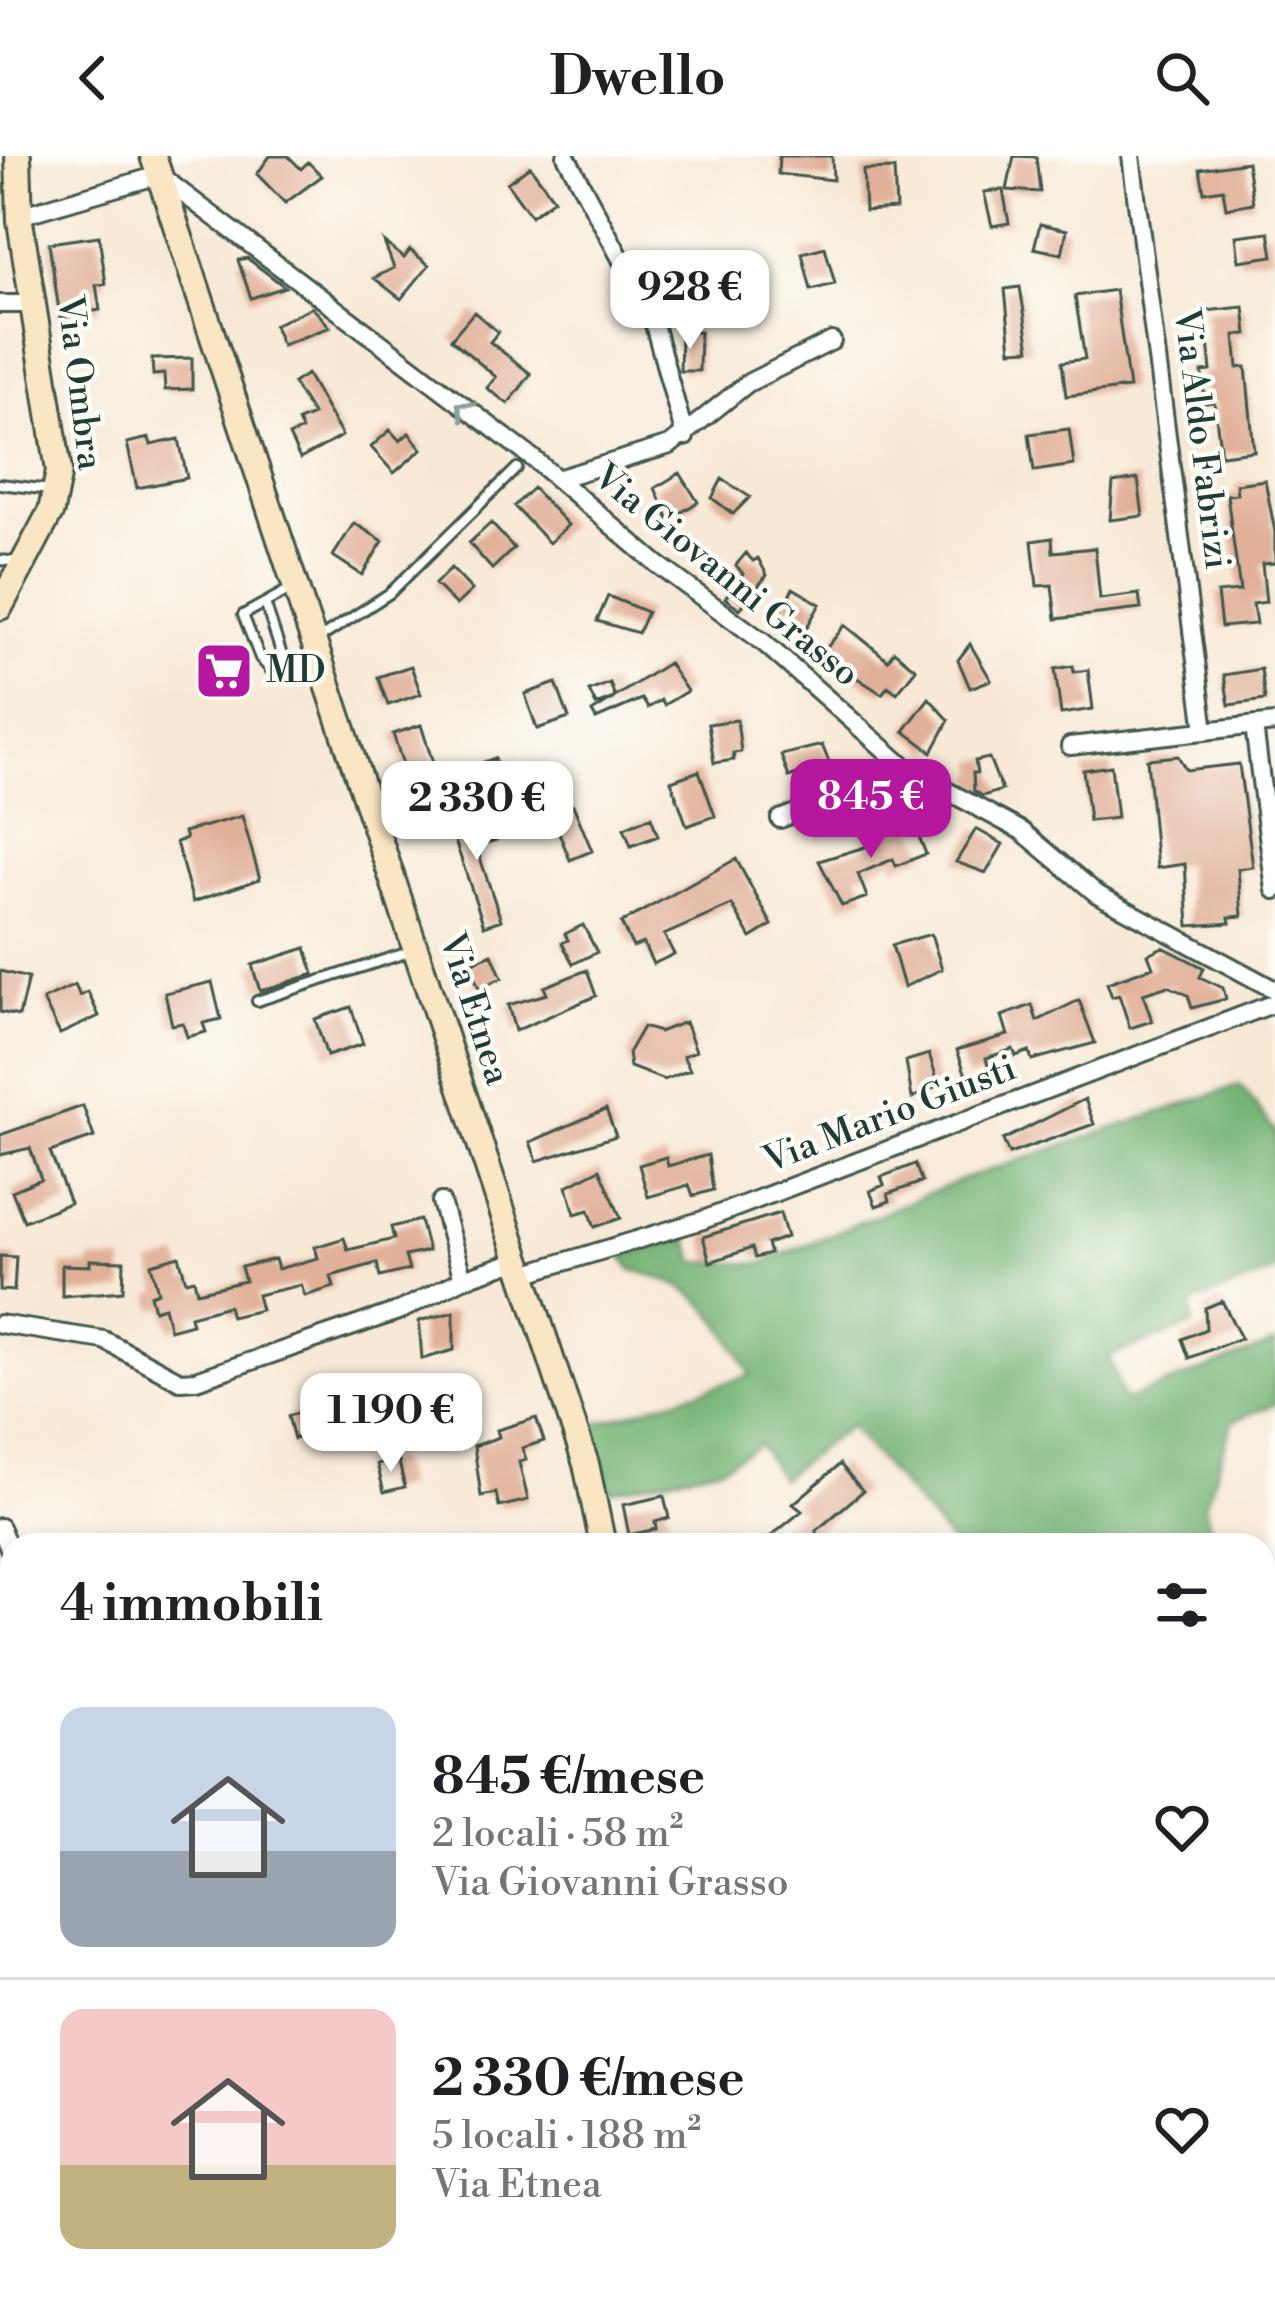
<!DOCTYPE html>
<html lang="it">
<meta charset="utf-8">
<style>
:root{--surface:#fff;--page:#f6f6f6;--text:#202124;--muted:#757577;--line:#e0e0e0;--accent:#b5179e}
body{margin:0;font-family:"Libre Bodoni",serif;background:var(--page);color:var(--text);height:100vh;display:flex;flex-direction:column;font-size:45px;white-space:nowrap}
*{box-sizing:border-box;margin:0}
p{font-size:39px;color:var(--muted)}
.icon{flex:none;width:66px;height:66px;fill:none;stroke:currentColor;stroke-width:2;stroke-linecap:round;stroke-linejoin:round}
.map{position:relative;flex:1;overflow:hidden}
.sheet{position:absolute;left:0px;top:1377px;width:1275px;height:771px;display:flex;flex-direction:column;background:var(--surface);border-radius:36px 36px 0 0;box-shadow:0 6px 18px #0003}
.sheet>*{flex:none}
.price{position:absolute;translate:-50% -102px;padding:0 27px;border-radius:24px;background:#fff;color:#222;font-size:39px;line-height:78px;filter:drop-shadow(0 3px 6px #0008)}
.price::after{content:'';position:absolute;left:50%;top:72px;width:36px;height:27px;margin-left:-18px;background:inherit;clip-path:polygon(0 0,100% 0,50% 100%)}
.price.on{background:var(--accent);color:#fff}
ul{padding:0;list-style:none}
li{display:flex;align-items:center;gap:36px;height:300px;padding:0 60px}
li+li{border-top:3px solid var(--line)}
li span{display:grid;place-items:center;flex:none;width:336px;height:240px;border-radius:24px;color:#555}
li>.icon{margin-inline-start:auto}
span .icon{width:144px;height:144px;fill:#fffc;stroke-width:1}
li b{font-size:51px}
h2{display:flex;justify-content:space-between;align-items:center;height:144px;padding:0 60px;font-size:51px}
header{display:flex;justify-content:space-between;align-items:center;height:156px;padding:0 60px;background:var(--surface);font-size:54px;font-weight:700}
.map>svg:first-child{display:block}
.forest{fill:#74b475;stroke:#4a7854;stroke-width:3}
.building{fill:#e1b098}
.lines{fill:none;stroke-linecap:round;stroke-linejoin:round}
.service-casing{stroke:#40574c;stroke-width:14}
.minor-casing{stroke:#40574c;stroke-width:22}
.secondary-casing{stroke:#40574c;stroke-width:30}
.service{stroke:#fff;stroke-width:8}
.minor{stroke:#fff;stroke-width:16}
.secondary{stroke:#fbe6c4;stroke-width:24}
.oneway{stroke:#8f9e9a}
.labels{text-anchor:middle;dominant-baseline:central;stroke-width:9;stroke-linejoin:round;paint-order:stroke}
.street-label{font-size:36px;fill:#1f3d34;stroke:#fdfcf7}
.poi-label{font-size:36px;fill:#1f3d34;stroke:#fdfcf7;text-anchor:start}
</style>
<header><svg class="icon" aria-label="back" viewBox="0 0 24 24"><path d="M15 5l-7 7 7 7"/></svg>Dwello<svg class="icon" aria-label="search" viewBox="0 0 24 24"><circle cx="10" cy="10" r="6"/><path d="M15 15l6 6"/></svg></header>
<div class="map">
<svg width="1275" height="2146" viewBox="0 0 1275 2146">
<rect width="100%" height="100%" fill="#fdfcf7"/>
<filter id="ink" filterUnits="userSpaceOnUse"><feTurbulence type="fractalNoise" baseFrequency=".00833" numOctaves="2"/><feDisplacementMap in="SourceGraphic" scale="24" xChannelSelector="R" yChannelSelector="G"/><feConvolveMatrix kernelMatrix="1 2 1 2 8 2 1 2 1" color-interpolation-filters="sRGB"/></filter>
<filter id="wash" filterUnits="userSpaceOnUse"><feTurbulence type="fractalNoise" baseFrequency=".004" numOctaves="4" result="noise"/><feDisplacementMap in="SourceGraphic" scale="48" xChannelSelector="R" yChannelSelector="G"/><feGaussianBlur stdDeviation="2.7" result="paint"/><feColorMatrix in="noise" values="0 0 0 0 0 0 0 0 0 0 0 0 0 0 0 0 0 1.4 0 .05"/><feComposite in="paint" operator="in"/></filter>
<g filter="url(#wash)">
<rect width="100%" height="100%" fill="#f8e9d6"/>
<path class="forest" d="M1240,929L1275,975V1115L1192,1148L1193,1169L1109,1200L1123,1245L1275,1187V1248L1233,1265L1205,1348L1214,1389H953L849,1270L780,1323L759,1288L722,1310L609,1335L589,1270L751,1219C716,1157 704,1131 632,1114L623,1100L688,1082L695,1106L760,1108L961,1024Z
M1275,1838V2143L1133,2146L1125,2136H1263V1840Z"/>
<g id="blocks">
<path class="building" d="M270,0H288L301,13L308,6L322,20L285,47L257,18Z
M779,0H832L833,24L778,18Z
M1014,0L1036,1L1040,36L1007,34Z
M1247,6L1253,47L1226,52L1223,33L1204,36L1200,13Z
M530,10L554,43L531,60L507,27Z
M894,13L896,53L865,55L863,14Z
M1003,34L1009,67L992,70L984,36Z
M1040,68L1067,74L1062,98L1034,92Z
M1269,76L1273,100L1239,105L1236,80Z
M99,80L106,128L96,129L100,154L60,161L49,87Z
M384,86L404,102L410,94L429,109L401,143L374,122L394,112Z
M825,91L835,128L811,134L802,97Z
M247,102L285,131L251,142L238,104Z
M701,113L708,135L667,148L660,125Z
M1020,131L1030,193L1011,194L1005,133Z
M1115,134L1129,232L1066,240L1062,206L1085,203L1075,140Z
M312,151L330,171L282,189L274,169Z
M1244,151L1247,178L1235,179L1238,212L1246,211L1254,295L1221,299L1214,246L1205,247L1202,216L1211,215L1205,155Z
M474,156L498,176L490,186L531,218L508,248L487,232L496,221L451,183Z
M681,176H700L699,215H680Z
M192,202V233L165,234L164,218L153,219L152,203Z
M307,218L342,280L300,303L289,280L302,274L298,265L313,259L293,227Z
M1069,273L1074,309L1034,315L1029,278Z
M390,274L400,285L409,277L422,293L394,317L371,291Z
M149,282L151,289L179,283L187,322L137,332L127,287Z
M680,317L698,346L669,364L655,332Z
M722,323L750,341L733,358L712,342Z
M1138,323L1143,360L1110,364L1113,327Z
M1265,324L1275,376V407L1262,408L1266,446L1253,448L1256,468L1221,471L1217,437L1240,435L1227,339L1237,338L1236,328Z
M533,332L568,369L549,387L514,350Z
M354,367L383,385L362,419L333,400Z
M491,367L514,392L492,413L469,387Z
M1052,382L1053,396L1095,392L1100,443L1139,438L1141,453L1056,463L1052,429L1037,430L1032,385Z
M746,397L753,405L758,402L767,419L740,453L725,442L743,418L736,409Z
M451,412L472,434L456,449L435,428Z
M793,432L820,448L802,480L775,465Z
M608,440L647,456L638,477L597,465Z
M845,469L888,504L894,495L916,513L897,537L888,530L882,538L821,499Z
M970,488L991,524L970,532L958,504Z
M668,507L687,535L664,549L661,544L648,552L642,543L596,563L592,556L614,542L596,549L589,535L610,527L615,541Z
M411,510L421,538L388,549L378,521Z
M1073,510L1074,516L1088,514L1093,553L1061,558L1055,513Z
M1261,513L1265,544L1229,549L1224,519Z
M556,527L569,562L537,573L525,538Z
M929,542L949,564L932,596L904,575Z
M737,564L741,596L733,597L734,604L714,607L708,568Z
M421,569L438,623L495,602L506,632L488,639L485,629L417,651L393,578Z
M822,589L829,606L789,621L781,599Z
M1178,600L1186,614L1239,608L1253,711L1238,713L1242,760L1229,761L1230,767L1189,770L1185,708L1157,712L1147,603Z
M989,602L1002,634L983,640L974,635L973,617H977L975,605Z
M1111,610L1117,662L1089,665L1083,614Z
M699,615L715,660L687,670L671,625Z
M573,649L592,695L570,704L551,657Z
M488,658L496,684L476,690L501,764L484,770L450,670Z
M242,660L260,723L193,746L176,686L186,683L184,676Z
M651,661L658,680L631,690L624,672Z
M913,666L926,698L896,710L893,703L858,718L867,741L842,750L819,705L875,688L873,682Z
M976,673L1003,688L986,717L956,706Z
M736,703L772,769L751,782L732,749L664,779L674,798L653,808L643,787L633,791L621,767Z
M583,769L597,796L573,808L562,787L568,784L565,778Z
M931,778L942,813L904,831L892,789Z
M1163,791L1204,812L1200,821L1223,832L1226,843L1192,852L1188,839L1168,830L1143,838L1152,865L1130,872L1119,839L1112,841L1107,827L1153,811L1148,798Z
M306,792L314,818L260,835L252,809Z
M492,798L502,822L479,832L469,808Z
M587,814L596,840L515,875L508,849L547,838L544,831Z
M0,815L28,822L19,860L0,856Z
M212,826L221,863L203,867L206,876L187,881L183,867L172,869L165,837Z
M75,829L80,840L88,836L99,860L60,878L43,844Z
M1079,844L1095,887L1032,904L1029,895L1016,900L1013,893L986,902L990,916L967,922L957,894L1008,879L1002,860L1032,849L1037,865Z
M351,851L363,888L327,900L315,863Z
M685,866L696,895L683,900L690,914L664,924L630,911L628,897L643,871L659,876Z
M929,898L939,929L912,942L906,905Z
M1085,943L1094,968L1009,998L1003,984Z
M83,950L94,981L50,996L70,1047L24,1065L12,1035L41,1023L30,992L0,999V979Z
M606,953L616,980L537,1005L530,986Z
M708,999L713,1034L693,1040L689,1029L648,1041L639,1009L666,1001L668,1010Z
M915,1008L922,1026L888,1038L890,1045L876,1050L870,1035L884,1029L881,1021Z
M600,1013L621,1062L595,1071L589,1054L575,1058L567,1030Z
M780,1057L787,1081L767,1088L770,1098L755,1102L752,1092L710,1106L703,1081Z
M420,1064L428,1095L405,1100L409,1114L380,1121L377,1107L331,1120L334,1131L305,1140L301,1129L257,1139L261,1154L231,1161L228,1150L190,1160L192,1168L170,1174L164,1151L154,1154L150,1139L158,1136L151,1108L179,1100L186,1125L194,1123L197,1136L245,1125L241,1111L275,1103L278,1113L318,1102L315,1091L344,1082L348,1094L394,1083L391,1071Z
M0,1100L16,1101L14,1135L0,1134Z
M90,1104L124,1105L123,1135L62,1140V1109L90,1110Z
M1222,1145L1241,1182L1189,1202L1182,1183L1206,1173L1205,1152Z
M454,1156V1194L422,1203L419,1165Z
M365,1236L372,1263L294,1283L288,1260Z
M536,1262L544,1285L522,1292L526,1304L519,1306L528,1344L499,1351L496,1337L481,1340L474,1290L499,1281L497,1274Z
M398,1302L405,1331L384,1336L377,1308Z
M840,1308L863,1335L816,1375L828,1389H760L802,1355L793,1348Z
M664,1340L669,1362L655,1366L656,1373L629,1379L623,1349Z"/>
</g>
</g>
<g filter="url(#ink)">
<use href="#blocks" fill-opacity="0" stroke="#40574c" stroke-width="3"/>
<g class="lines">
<g class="service-casing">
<path id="service" d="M0,328L50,334
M0,404L19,406
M294,431L243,459L260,502L278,522L316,514
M265,447L289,521
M320,482L390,437L517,312
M257,845L409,796"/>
</g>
<g class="minor-casing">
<path id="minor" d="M566,0L652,161L685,281
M1131,0L1205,575
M19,60L159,19L535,304L657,408L763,486L908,614L1022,675L1097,738L1275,834
M0,148H34
M557,323L670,289L748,227L832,185
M1254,570L1275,734
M1070,590L1275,567
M780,663L908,614
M441,1046L463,1123
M524,1118L703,1064L1275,847
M0,1168L104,1184L180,1225L196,1224L401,1154L463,1123L519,1104
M0,1371L12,1399
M1263,1562L1275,1560
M233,2146L237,2136
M923,2146V2136"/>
</g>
<g class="secondary-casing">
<path id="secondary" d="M153,0L586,1308L603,1389
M0,451L51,355L59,315L20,65L18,0
M626,2136L627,2146"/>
</g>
<use href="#service" class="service"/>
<use href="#minor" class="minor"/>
<use href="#secondary" class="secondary"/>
</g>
<defs><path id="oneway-chevron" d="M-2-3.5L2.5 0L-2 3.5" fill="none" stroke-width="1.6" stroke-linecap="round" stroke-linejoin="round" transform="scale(3)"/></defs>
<use class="oneway" href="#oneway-chevron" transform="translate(464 253) rotate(-143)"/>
</g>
<defs>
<g id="supermarket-square" transform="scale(3)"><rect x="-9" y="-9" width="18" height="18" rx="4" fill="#b5179e" stroke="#fdfcf7"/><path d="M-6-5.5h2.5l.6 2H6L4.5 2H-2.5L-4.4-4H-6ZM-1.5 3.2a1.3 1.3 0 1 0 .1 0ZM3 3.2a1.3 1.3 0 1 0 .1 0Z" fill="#fff"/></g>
</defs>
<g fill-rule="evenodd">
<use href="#supermarket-square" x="224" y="515"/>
</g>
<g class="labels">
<g class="street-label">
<text transform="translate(79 227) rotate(83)">Via Ombra</text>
<text transform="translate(1201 283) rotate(83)">Via Aldo Fabrizi</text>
<text transform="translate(726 420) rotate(39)">Via Giovanni Grasso</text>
<text transform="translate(474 853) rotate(72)">Via Etnea</text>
<text transform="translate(890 959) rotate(-21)">Via Mario Giusti</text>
</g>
<g class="poi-label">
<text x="266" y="515">MD</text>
</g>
</g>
</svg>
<b class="price" style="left:690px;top:196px">928 €</b>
<b class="price on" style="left:871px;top:705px">845 €</b>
<b class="price" style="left:477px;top:707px">2 330 €</b>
<b class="price" style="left:391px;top:1319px">1 190 €</b>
<section class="sheet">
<h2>4 immobili<svg class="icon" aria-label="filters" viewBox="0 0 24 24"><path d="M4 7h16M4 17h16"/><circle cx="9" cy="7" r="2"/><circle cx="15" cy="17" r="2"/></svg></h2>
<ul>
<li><span style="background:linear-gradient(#c9d6e8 60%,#9aa5b1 0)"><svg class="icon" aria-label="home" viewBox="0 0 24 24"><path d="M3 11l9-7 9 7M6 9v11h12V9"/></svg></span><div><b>845 €/mese</b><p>2 locali · 58 m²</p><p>Via Giovanni Grasso</p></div><svg class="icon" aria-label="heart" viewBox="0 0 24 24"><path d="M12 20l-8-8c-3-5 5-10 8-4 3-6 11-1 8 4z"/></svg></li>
<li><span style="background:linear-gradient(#f6c9c9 65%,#c2b280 0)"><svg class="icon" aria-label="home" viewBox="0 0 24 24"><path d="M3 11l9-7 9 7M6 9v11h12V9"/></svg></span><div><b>2 330 €/mese</b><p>5 locali · 188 m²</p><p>Via Etnea</p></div><svg class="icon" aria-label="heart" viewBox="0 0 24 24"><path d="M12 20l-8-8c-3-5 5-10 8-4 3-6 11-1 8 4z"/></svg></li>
</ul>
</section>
</div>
